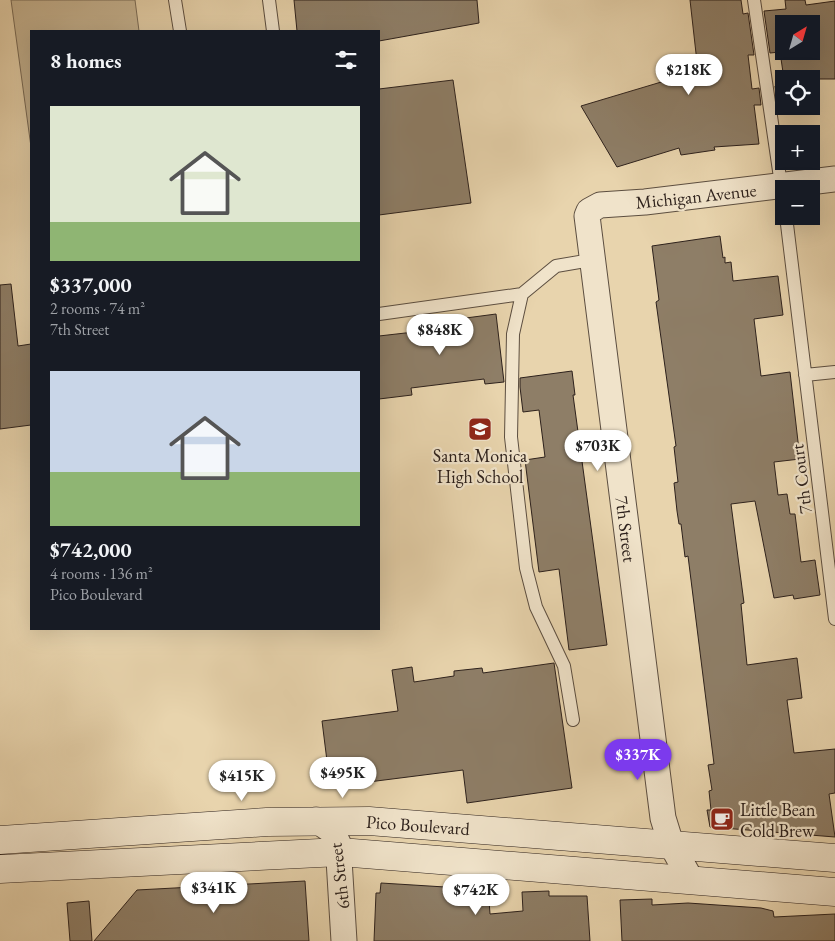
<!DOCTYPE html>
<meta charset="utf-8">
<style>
:root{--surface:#171b24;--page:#242831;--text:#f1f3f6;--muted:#9ea1a6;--accent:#7c3aed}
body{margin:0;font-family:"EB Garamond",serif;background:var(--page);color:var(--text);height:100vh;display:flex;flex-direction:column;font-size:19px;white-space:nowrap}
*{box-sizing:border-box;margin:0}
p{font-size:16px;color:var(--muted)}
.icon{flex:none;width:28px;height:28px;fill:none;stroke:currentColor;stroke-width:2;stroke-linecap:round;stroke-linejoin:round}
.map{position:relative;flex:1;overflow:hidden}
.details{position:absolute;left:30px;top:30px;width:350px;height:600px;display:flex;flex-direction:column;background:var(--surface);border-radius:0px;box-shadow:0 5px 20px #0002}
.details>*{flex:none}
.needle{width:32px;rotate:37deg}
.buttons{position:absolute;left:775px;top:15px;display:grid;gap:10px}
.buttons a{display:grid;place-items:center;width:45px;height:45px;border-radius:0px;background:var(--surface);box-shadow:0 5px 20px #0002;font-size:25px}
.price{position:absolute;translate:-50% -42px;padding:0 11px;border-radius:18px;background:#fff;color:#222;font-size:16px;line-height:32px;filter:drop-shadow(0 1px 2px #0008)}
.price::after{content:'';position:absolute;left:50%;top:30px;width:15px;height:11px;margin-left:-8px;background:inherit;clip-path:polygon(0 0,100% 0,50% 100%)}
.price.selected{background:var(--accent);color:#fff}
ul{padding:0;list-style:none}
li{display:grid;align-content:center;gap:10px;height:265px;padding:0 20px}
li span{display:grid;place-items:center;height:155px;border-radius:0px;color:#555}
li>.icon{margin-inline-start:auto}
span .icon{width:90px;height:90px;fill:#fffc;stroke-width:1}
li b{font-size:21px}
h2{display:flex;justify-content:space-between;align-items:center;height:60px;padding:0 20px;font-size:21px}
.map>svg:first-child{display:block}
.green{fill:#c8b694;stroke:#7a6c58}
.building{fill:#8e7e67;stroke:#2d211c;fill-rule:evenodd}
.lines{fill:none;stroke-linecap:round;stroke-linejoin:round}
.service-casing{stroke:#5c4e40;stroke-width:14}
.minor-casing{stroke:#5c4e40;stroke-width:27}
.secondary-casing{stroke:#2d211c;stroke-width:29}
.service{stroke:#f0e3ca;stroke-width:12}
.minor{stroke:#f0e3ca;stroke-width:25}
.secondary{stroke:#f0e3ca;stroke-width:28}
.labels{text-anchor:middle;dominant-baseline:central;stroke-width:4.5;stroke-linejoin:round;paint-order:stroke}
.street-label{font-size:18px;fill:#2d211c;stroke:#f0e3ca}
.poi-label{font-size:18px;fill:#2d211c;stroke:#f0e3ca}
</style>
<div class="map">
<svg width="835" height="941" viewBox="0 0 835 941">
<rect width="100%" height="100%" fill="#e8d4ad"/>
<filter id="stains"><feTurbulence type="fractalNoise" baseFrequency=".004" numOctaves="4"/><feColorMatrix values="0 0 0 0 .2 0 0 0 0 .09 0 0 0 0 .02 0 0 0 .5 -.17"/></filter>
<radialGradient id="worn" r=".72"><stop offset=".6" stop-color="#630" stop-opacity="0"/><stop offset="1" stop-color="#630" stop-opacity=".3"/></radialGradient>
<path class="green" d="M11,0H135L139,31H31V147Z"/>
<path class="building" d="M294,0H477L479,23L379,41V31H297Z
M690,0H741L743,14L748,13L754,55H748L752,89L759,88L761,105H754L759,144L714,147L715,150L681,155L679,148L617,167L581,106L698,71Z
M785,0H805L806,5L835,1V79H784L780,52L770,53L764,11L786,9ZM784,24H811V51H784Z
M453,80L471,203L379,215V89Z
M784,85V102H777L775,86Z
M720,236L723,258L725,257V263L731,262L733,281L778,276L783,315L754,319L761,376L790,372L800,459L774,462L778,495L787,494L790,514H795L801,562L815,560L820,595L794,599L793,595L774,598L755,501L731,504L744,603L741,604L747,665L797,658L802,698L787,700L794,753L835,749V793L829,794L835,837L710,827L707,810H711L709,791L712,790L708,765L714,764L688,556L685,557L681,524H679L677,511L674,483L678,482L674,447L676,446L656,302L659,300L652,246Z
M11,284L18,346L31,344V425L0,429V285Z
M496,314L504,382L485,384L484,379L411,388L412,395L379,399V336L414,332L413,325Z
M572,371L575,395H573L607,645L569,650L559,569L539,572L525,460L545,457L539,410L523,412L520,387V378Z
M554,663L572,788L467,803L463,770L337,786L334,760L327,761L322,721L398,711L392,670L412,667L414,682L454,676V671L482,668L483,673Z
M305,881L309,941H94L137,890Z
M381,883L461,888L488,886L490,914L523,911L522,892L549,891V896H587L590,941H374L376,893H380Z
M652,899V905L688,903L761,908L773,911L774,917L835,914V941H622L620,900Z
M89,901L92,941H70L67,903Z"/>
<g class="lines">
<g class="service-casing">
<path id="service" d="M175,0L180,31
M269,0L273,31
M754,0L784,205
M786,216L835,619
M379,314L522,294
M805,375L835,372
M573,720L564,666L536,607L526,568L511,437L513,334L522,294L556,266L591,260"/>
</g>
<g class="minor-casing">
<path id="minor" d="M316,820L332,831L338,843L344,941
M691,880L671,844L663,818L587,216L589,211L600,205L645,202L835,179"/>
</g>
<g class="secondary-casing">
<path id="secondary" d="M0,840L267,822L369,821L835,858
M0,869L340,852L835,892"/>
</g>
<use href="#service" class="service"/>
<use href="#minor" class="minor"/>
<use href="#secondary" class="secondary"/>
</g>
<defs>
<g id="school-square" transform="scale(1.25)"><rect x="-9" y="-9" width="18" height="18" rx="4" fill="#8f2418" stroke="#f0e3ca"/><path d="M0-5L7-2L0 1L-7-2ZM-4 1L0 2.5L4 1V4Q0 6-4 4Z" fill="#fff"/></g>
<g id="cafe-square" transform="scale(1.25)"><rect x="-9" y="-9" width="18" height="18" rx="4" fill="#8f2418" stroke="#f0e3ca"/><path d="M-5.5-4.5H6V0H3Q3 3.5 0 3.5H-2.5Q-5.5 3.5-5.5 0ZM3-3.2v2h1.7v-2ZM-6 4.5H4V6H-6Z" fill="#fff"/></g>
</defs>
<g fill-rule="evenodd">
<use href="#school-square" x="480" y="429"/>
<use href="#cafe-square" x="722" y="819"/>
</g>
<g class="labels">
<g class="street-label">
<text transform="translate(696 196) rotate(-6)">Michigan Avenue</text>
<text transform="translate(801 479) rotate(-97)">7th Court</text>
<text transform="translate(626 529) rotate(83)">7th Street</text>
<text transform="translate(418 825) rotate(4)">Pico Boulevard</text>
<text transform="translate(339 876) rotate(-97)">6th Street</text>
</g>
<g class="poi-label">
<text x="480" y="455">Santa Monica<tspan x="480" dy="21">High School</tspan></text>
<text x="740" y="809" text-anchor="start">Little Bean<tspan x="740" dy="21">Cold Brew</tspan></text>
</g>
</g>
<rect width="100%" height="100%" filter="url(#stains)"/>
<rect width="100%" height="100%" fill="url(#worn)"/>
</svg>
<div class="buttons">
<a><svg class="needle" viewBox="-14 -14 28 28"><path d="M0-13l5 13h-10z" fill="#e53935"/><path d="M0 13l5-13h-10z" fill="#9ea1a6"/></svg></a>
<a><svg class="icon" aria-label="locate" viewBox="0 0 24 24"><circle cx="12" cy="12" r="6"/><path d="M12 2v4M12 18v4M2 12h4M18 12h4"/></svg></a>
<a>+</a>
<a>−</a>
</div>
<b class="price" style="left:689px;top:96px">$218K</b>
<b class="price" style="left:440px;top:356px">$848K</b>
<b class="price" style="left:598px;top:472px">$703K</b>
<b class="price selected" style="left:638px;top:781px">$337K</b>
<b class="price" style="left:343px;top:799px">$495K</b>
<b class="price" style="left:242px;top:802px">$415K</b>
<b class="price" style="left:214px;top:914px">$341K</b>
<b class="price" style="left:476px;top:916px">$742K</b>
<section class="details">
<h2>8 homes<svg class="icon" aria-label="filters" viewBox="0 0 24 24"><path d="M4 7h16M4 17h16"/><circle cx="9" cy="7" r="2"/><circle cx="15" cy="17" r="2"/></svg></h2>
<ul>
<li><span style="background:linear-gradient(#dfe7d0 75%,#8fb573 0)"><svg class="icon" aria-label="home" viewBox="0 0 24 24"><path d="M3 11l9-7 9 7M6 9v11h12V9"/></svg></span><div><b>$337,000</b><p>2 rooms · 74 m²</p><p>7th Street</p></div></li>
<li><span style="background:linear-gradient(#c9d6e8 65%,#8fb573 0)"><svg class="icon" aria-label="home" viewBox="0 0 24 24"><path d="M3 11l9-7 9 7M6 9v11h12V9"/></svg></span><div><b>$742,000</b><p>4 rooms · 136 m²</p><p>Pico Boulevard</p></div></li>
</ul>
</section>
</div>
